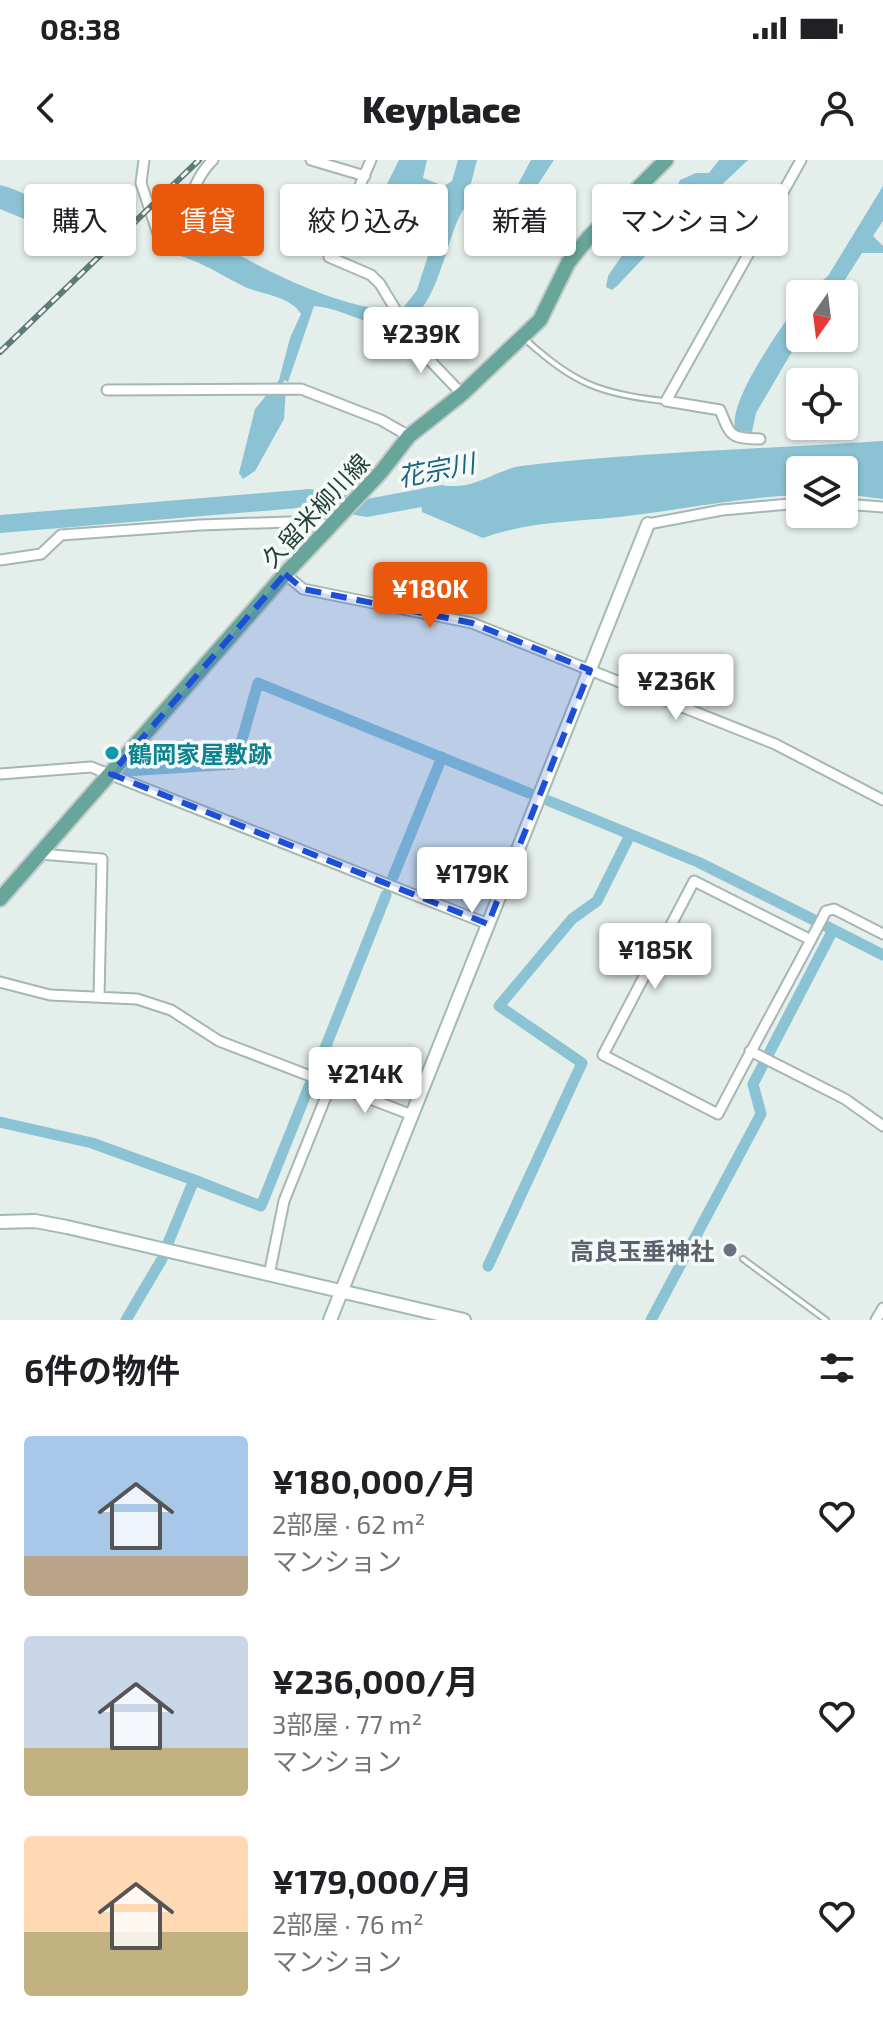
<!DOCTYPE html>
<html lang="ja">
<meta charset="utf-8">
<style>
:root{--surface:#fff;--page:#f2f2f2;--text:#202124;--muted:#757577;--accent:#ea580c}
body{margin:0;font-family:"Exo 2","Noto Sans JP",sans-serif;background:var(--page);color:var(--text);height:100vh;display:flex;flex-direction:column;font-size:30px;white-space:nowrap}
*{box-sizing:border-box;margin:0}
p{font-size:26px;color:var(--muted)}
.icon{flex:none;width:44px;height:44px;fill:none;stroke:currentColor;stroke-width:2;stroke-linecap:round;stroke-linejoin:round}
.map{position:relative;height:1160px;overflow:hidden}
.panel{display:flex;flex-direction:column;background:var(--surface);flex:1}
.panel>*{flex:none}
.top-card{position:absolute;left:24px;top:24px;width:836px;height:72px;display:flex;gap:16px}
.needle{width:52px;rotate:194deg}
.controls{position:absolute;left:786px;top:120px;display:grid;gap:16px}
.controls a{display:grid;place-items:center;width:72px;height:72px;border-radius:8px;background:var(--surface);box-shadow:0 2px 6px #0004;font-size:40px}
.price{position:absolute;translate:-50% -68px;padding:0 18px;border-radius:8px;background:#fff;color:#222;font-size:26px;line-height:52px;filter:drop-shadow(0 2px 4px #0008)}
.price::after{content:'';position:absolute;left:50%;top:48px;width:24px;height:18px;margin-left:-12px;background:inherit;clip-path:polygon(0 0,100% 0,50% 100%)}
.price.on{background:var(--accent);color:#fff}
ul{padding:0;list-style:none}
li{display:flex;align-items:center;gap:24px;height:200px;padding:0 24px}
li span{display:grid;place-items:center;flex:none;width:224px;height:160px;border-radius:8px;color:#555}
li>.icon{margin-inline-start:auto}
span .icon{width:96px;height:96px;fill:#fffc;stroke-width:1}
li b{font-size:34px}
h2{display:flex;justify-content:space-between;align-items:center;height:96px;padding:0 24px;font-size:34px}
.pill{padding:0 28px;border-radius:8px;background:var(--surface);box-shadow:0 2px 6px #0004;font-size:28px;line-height:72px}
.pill.on{background:var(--accent);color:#fff}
.status{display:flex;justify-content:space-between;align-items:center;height:56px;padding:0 40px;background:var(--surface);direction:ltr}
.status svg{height:22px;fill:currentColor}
header{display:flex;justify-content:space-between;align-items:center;height:104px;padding:0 24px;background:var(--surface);font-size:36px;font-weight:800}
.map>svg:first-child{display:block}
.water{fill:#8bc3d4}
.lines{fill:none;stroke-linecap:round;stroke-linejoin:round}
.canal{stroke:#8bc3d4;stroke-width:11}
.river{stroke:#8bc3d4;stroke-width:18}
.lane-casing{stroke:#a6b7b3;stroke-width:8}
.street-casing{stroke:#a6b7b3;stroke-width:13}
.secondary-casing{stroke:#a2bab4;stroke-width:16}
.primary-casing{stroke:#c1cac8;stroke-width:18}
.lane{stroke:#fff;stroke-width:4}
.street{stroke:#fff;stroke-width:9}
.secondary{stroke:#fff;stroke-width:12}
.primary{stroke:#68a59b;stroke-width:14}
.rail-casing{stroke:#5e7c77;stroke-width:6}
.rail{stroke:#f5faf8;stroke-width:3;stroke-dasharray:9;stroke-linecap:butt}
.marked{fill:#1d4ed8;fill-opacity:0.2;stroke:#1d4ed8;stroke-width:6;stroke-dasharray:16 10;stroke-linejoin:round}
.culture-dot{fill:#0f9aa8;stroke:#f5faf8;stroke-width:3}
.worship-dot{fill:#6b7280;stroke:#f5faf8;stroke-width:3}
.labels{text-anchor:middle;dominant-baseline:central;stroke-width:7;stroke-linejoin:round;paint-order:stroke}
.street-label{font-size:24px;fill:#23413b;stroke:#f5faf8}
.culture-label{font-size:24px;font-weight:bold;fill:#0d838f;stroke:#f5faf8;text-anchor:start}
.worship-label{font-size:24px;font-weight:bold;fill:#5b616d;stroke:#f5faf8;text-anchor:end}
.water-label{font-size:26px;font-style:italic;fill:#1a657f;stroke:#f5faf8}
</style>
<div class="status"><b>08:38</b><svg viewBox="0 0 49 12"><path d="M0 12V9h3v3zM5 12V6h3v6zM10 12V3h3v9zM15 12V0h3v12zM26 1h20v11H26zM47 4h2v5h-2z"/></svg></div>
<header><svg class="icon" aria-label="back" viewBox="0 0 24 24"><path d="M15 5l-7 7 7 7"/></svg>Keyplace<svg class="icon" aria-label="person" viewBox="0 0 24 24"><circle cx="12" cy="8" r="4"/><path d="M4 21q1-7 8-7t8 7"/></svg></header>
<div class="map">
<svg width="883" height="1160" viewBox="0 0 883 1160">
<rect width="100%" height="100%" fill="#e4eeeb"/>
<path class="water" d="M399,0H427L423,18L444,26L452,21L458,0H477L470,27L479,37L498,45L510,39L531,0H554L512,64C495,66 481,48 463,50C443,83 438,162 392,166C370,167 338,147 314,146L288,222L284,220L282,227L286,229L284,259L255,311L243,319L239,313L255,249L279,220L290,178L301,154C290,136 264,135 245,127C219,114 199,100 170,93L169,84L189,68C209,68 215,80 231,90C269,113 360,157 403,148L417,130L442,52L385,28Z
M719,0H748L692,53L687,52L617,126L612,130L606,127L608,116L623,94L644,69L664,55L680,20L696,13H709Z
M0,25C20,29 36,42 55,47C75,52 93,46 111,60L97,74L71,78L0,49Z
M883,26V61L873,76L883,86V93H862L836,134H805L828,116Z
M800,141V178L756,253L752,272L736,271C725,244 783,165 800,141Z
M883,281V339L844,334V310H800V335C744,337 690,348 635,355C584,362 531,360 483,378L422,352L420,329C434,326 444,326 456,326C478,326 500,309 521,306C641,292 762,289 883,281Z"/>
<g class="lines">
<path class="canal" d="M126,611L235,604L258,523L529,633
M549,641L698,702L814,760
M393,717L442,597
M822,764L883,795
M318,906L386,735
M0,962L92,983L194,1020
M168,1083L194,1020L261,1046L310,924
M488,1106L582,903L499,846L572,759L597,741L630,675
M126,1160L162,1099
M651,1160L761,954L753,924L833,770"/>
<path class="river" d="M0,364L310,338L367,348L442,334"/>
<g class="lane-casing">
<path id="lane" d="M526,180C573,223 600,234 664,241
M743,1099L826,1160"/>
</g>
<g class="street-casing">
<path id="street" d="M144,0L141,23L159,77C188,63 189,22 213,0
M311,0L365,16
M371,0L329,97L371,115L380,124L420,190L462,234
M107,230L301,229L381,260L409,276
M760,279C730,278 731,277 720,250L666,241L801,0
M844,344L883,347
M648,364L722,350L800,343
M0,400L41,394L61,375L200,365L289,362L331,365
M285,414L303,429L472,463L775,584L883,640
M0,614L91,607L488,764
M40,694L102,699L99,837
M811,780L694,721L603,895L718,954C753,886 791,819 826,751L834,749L883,774
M0,822L50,835L137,839L171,850L219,881L412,955
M750,891L845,939L883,966
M269,1115L284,1041L331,924
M876,1160L883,1148"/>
</g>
<g class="secondary-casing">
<path id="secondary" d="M0,1062L35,1061L67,1067L464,1160
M330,1160L648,364"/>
</g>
<g class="primary-casing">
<path id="primary" d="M0,739L285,414L381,312L409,276L462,234L540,160L568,103L588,78L666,0"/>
</g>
<use href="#lane" class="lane"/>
<use href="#street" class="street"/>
<use href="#secondary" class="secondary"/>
<use href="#primary" class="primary"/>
<g class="rail-casing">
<path id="rail" d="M0,192L199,0"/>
</g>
<use href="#rail" class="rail"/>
</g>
<path class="marked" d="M285,414L303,429L472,463L590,510L488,764L111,614Z"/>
<circle class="culture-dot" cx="112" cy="593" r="8"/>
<circle class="worship-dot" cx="730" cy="1090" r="8"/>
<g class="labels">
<g class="street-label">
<text transform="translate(315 350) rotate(-47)">久留米柳川線</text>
</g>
<g class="culture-label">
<text x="128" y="593">鶴岡家屋敷跡</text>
</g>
<g class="worship-label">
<text x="714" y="1090">高良玉垂神社</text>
</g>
<g class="water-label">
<text transform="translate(436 309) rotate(-11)">花宗川</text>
</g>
</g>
</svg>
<div class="controls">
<a><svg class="needle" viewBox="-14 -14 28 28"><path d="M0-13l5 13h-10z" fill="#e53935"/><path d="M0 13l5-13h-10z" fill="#757577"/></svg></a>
<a><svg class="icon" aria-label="locate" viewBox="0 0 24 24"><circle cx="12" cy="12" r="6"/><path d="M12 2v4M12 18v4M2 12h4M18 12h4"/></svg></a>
<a><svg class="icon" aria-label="layers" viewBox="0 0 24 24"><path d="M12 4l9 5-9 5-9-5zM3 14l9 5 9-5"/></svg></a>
</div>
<b class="price" style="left:421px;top:215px">¥239K</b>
<b class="price on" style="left:430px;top:470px">¥180K</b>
<b class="price" style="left:676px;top:562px">¥236K</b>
<b class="price" style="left:472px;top:755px">¥179K</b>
<b class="price" style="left:655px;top:831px">¥185K</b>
<b class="price" style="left:365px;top:955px">¥214K</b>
<div class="top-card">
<a class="pill">購入</a>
<a class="pill on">賃貸</a>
<a class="pill">絞り込み</a>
<a class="pill">新着</a>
<a class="pill">マンション</a>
</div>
</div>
<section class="panel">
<h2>6件の物件<svg class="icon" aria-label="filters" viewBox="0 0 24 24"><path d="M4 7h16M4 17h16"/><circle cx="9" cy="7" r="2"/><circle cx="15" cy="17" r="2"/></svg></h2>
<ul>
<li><span style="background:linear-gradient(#a9c7e8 75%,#b9a48a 0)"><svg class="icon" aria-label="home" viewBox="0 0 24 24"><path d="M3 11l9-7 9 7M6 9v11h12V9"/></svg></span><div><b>¥180,000/月</b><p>2部屋 · 62 m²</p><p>マンション</p></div><svg class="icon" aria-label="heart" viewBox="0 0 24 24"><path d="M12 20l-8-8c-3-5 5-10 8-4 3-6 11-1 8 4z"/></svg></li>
<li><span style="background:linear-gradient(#c9d6e8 70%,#c2b280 0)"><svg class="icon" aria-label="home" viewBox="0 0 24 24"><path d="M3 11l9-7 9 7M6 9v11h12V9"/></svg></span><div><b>¥236,000/月</b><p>3部屋 · 77 m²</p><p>マンション</p></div><svg class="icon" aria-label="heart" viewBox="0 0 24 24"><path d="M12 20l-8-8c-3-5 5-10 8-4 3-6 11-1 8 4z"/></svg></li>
<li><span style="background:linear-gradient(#ffd9b3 60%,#c2b280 0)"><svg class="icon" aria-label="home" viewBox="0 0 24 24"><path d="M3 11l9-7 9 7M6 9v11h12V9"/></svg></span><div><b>¥179,000/月</b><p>2部屋 · 76 m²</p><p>マンション</p></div><svg class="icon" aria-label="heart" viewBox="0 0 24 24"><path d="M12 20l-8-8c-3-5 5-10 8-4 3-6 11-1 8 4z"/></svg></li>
</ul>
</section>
